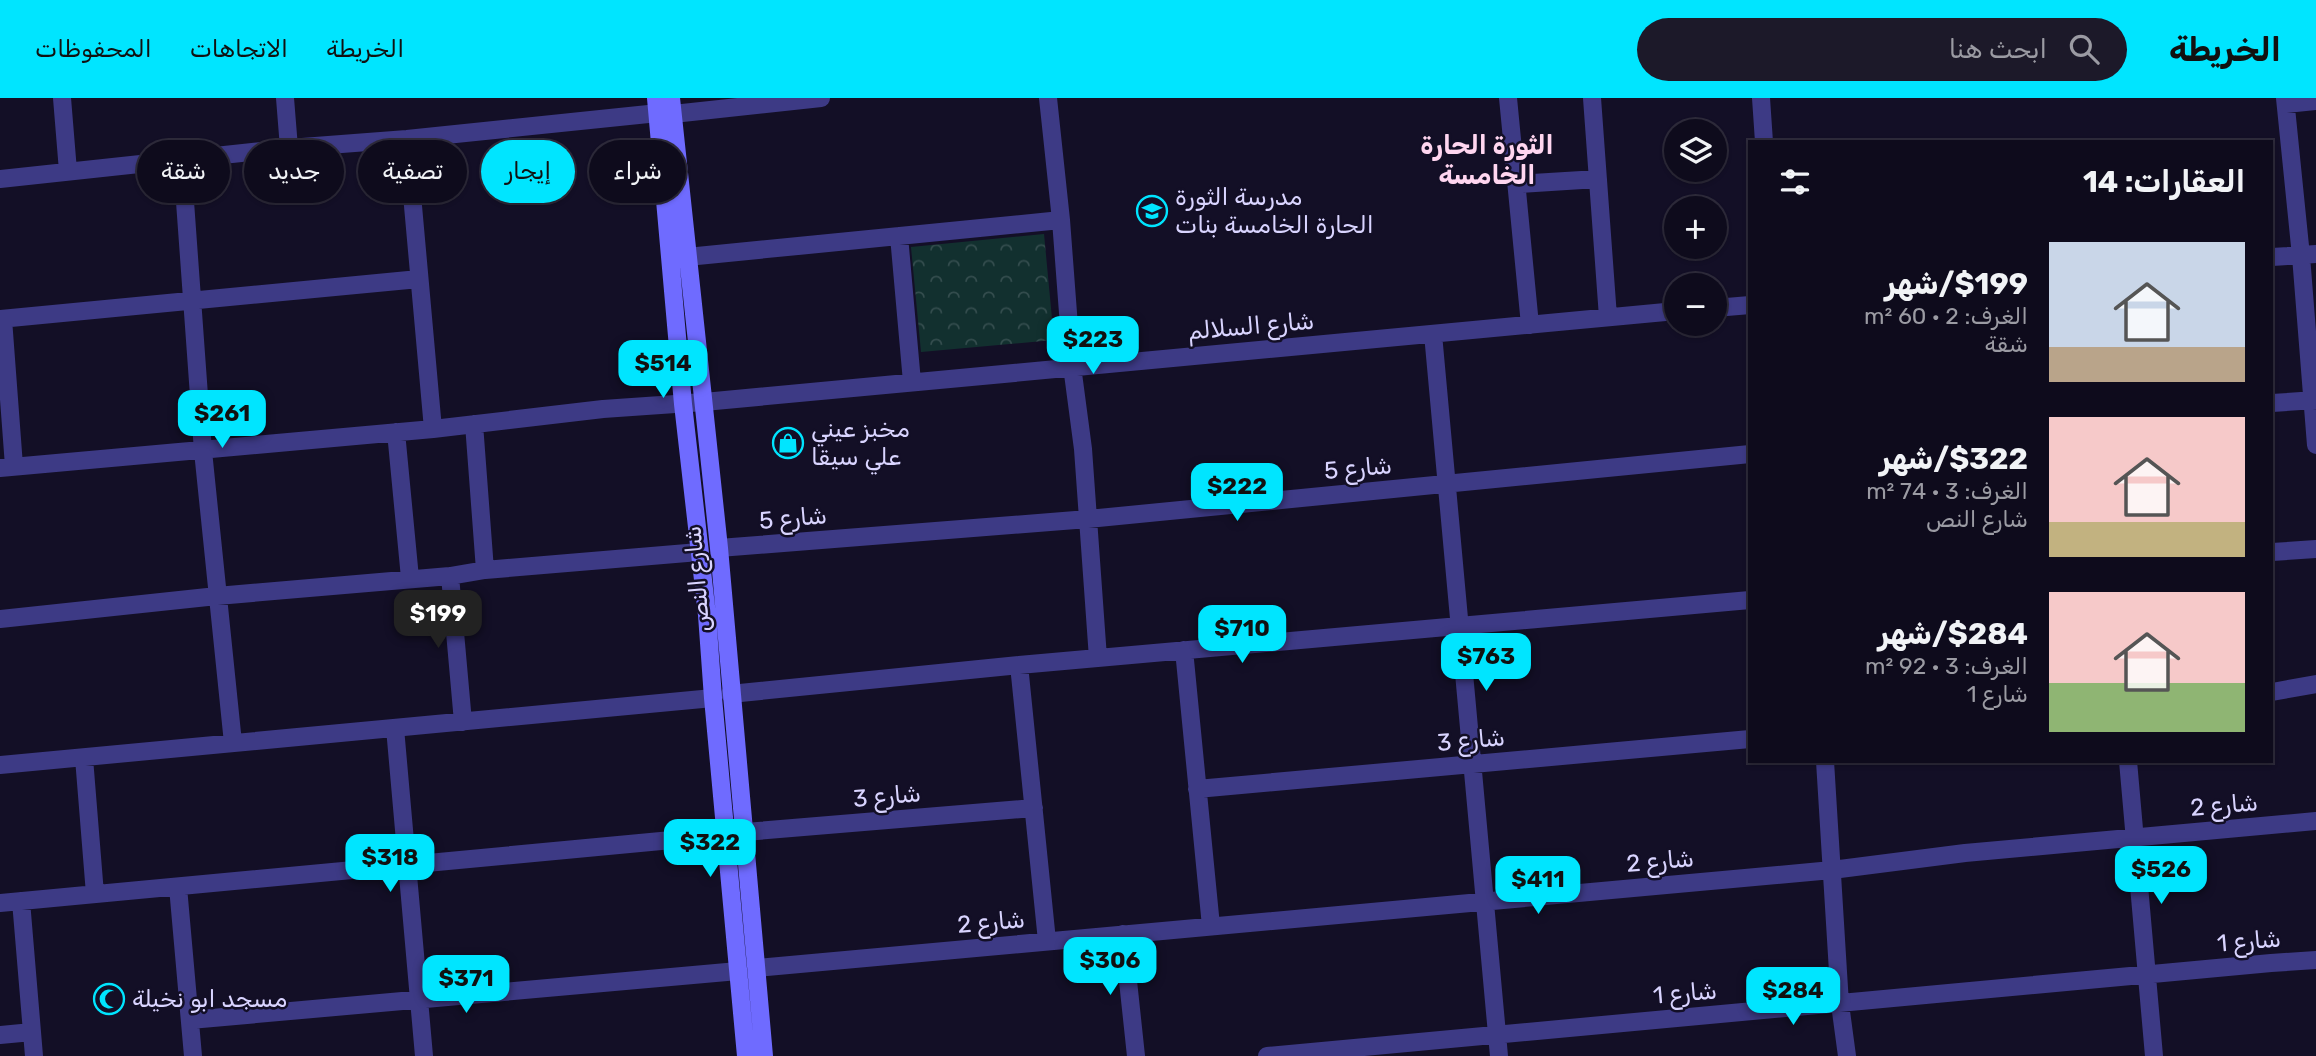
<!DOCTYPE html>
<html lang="ar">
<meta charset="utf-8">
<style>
:root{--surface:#0e0b1c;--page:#1c1929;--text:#f1f3f6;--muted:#9b9ba3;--line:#2e2b3b;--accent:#00e5ff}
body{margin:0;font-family:Rubik,Cairo,sans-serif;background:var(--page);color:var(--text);direction:rtl;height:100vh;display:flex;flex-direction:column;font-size:26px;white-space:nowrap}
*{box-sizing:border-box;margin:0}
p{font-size:23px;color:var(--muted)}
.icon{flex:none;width:38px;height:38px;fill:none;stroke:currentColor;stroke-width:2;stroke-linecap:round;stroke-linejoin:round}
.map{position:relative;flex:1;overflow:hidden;direction:ltr}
.details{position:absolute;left:1748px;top:42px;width:525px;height:623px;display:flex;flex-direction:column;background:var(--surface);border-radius:0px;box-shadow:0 2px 5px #0004,0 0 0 2px var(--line);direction:rtl}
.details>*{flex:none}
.banner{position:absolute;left:21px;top:42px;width:665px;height:63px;direction:rtl;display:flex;gap:14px}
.tools{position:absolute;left:1664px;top:21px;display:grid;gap:14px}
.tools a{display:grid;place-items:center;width:63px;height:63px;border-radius:50%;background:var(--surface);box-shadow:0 2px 5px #0004,0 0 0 2px var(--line);font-size:35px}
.price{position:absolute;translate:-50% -60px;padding:0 16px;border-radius:14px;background:var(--accent);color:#111;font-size:23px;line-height:46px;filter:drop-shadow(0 2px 4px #0008)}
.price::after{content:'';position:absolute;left:50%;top:42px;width:21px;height:16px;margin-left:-10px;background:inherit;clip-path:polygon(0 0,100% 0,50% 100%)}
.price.selected{background:#222;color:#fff}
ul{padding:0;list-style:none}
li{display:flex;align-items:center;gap:21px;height:175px;padding:0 28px}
li span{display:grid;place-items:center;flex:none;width:196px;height:140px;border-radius:0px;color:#555}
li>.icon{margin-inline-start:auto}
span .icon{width:84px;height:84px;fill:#fffc;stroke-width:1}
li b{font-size:30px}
h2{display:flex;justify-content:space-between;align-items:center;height:84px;padding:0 28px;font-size:30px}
.tag{padding:0 24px;border-radius:32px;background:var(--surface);box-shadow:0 2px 5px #0004,0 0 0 2px var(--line);font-size:24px;line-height:63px}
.tag.selected{background:var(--accent);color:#111}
header{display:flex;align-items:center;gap:42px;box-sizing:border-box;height:98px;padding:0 35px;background:var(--accent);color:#111}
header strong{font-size:33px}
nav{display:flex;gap:38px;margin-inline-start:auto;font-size:24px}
.search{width:490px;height:63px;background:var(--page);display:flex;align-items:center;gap:18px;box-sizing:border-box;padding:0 24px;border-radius:38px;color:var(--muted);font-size:26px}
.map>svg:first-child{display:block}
.forest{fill:url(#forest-crowns)}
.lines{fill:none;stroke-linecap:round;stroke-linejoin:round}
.minor{stroke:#3d3a85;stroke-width:18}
.secondary{stroke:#6f6bff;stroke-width:18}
.labels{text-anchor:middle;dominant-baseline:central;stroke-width:5;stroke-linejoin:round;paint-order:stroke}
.poi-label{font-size:24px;fill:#d9d4ff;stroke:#130f26;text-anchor:start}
.street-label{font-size:24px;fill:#d9d4ff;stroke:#130f26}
.neighbourhood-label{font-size:26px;font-weight:bold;fill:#ffd6f0;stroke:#130f26}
</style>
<header>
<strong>الخريطة</strong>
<div class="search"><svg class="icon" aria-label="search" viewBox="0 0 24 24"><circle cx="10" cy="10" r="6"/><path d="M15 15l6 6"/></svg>ابحث هنا</div>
<nav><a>الخريطة</a><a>الاتجاهات</a><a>المحفوظات</a></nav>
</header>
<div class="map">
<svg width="2316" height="958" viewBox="0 0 2316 958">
<defs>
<pattern id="forest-crowns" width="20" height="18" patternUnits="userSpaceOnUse" patternTransform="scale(1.75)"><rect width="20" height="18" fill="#12302f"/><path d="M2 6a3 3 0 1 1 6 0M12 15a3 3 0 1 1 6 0" fill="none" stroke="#344d4e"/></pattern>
</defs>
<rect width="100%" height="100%" fill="#130f26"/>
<path class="forest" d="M1044,136L1054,242L921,254L911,149Z"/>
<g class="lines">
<path class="minor" d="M62,0L68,73
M285,0L289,50
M1048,0L1061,122L1072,268L1083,351L1098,560
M1508,0L1530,227
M1592,0L1608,219
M1761,0L1764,44
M2285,0L2301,158L2316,347
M2286,6L2316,3
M673,16L821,0
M407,41L433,331
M182,62L203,353L233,645
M0,81L289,50L407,41L658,15
M1518,86L1598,81
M899,138L912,284
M687,159L1061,122
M2272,159L2316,156
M1715,210L1750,207
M0,221L419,181
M3,221L14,368
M1433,236L1499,958
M2272,305L2316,302
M474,326L485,472
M396,334L410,480
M0,370L433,331L603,311L704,304L1676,213
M719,450L1088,421L1750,356
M2272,454L2316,451
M450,478L463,624
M0,521L217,498L450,478L485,472L699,454
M1184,552L1211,828
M1019,567L1047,843
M2272,594L2316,586
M730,596L1019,567L1750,502
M395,630L424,958
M84,660L95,796
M1825,663L1840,906L1847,958
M2128,663L2154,958
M0,667L713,600
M1197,691L1750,641
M745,734L1034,710
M178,789L193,958
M21,803L34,958
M0,805L725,737
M1123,836L1136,958
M757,870L1832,772L1965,755L2316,723
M190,922L738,873
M0,937L32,934
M1267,958L2271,865L2316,862"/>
<path class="secondary" d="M656,0L683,306L707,517L713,600L746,958
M671,0L719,450L764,958"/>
</g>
<defs>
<g id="school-ring" transform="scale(1.575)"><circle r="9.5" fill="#130f26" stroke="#00e5ff" stroke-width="1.5"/><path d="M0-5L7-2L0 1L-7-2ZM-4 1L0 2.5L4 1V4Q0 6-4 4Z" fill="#00e5ff"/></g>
<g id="shop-ring" transform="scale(1.575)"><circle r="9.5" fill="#130f26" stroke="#00e5ff" stroke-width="1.5"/><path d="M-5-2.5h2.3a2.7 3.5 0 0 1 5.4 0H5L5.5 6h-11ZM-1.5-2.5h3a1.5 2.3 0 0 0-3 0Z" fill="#00e5ff"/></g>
<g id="mosque-ring" transform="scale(1.575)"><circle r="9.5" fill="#130f26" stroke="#00e5ff" stroke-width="1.5"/><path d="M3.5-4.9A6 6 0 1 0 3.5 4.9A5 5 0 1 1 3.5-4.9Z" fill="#00e5ff"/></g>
</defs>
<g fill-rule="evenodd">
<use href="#school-ring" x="1152" y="113"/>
<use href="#shop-ring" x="788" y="345"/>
<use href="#mosque-ring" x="109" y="901"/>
</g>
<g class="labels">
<g class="poi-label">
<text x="1175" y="99">مدرسة الثورة<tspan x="1175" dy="28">الحارة الخامسة بنات</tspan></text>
<text x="811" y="331">مخبز عيني<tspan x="811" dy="28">علي سيقا</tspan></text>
<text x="132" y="901">مسجد ابو نخيلة</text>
</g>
<g class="street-label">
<text transform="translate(1251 228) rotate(-5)">شارع السلالم</text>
<text transform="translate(1358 370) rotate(-5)">شارع 5</text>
<text transform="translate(793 420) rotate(-5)">شارع 5</text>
<text transform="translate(697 481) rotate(-95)">شارع النص</text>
<text transform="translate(1471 642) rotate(-5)">شارع 3</text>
<text transform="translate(887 698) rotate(-5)">شارع 3</text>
<text transform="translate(2224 707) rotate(-5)">شارع 2</text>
<text transform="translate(1660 763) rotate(-5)">شارع 2</text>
<text transform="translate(991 824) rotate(-5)">شارع 2</text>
<text transform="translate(2249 843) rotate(-5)">شارع 1</text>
<text transform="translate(1685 895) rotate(-5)">شارع 1</text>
</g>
<g class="neighbourhood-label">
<text x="1487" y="47">الثورة الحارة<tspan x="1487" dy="30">الخامسة</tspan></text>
</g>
</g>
</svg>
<div class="tools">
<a><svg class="icon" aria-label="layers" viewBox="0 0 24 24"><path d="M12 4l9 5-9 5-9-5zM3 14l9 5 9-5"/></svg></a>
<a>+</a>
<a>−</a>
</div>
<b class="price" style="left:1093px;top:278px">$223</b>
<b class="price" style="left:663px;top:302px">$514</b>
<b class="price" style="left:222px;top:352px">$261</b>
<b class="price" style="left:1237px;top:425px">$222</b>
<b class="price selected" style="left:438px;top:552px">$199</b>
<b class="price" style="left:1242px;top:567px">$710</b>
<b class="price" style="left:1486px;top:595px">$763</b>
<b class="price" style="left:710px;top:781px">$322</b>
<b class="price" style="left:390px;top:796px">$318</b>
<b class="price" style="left:2161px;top:808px">$526</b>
<b class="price" style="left:1538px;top:818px">$411</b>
<b class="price" style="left:1110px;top:899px">$306</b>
<b class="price" style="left:466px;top:917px">$371</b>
<b class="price" style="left:1793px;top:929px">$284</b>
<div class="banner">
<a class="tag">شراء</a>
<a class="tag selected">إيجار</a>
<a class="tag">تصفية</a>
<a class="tag">جديد</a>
<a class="tag">شقة</a>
</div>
<section class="details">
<h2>العقارات: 14<svg class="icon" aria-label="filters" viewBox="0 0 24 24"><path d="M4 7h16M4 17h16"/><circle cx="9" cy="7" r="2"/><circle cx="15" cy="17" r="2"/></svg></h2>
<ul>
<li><span style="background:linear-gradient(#c9d6e8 75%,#b9a48a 0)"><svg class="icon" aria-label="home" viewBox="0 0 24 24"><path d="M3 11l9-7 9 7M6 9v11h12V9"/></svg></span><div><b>$199/شهر</b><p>الغرف: 2 · 60 m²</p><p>شقة</p></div></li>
<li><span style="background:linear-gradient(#f6c9c9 75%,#c2b280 0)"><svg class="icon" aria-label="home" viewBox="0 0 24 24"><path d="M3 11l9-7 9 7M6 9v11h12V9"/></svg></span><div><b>$322/شهر</b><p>الغرف: 3 · 74 m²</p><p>شارع النص</p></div></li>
<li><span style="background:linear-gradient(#f6c9c9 65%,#8fb573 0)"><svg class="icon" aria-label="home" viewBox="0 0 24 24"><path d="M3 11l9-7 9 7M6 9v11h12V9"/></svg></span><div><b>$284/شهر</b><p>الغرف: 3 · 92 m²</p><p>شارع 1</p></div></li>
</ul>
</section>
</div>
